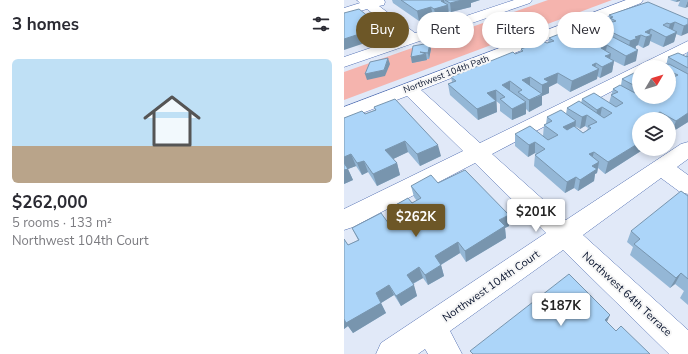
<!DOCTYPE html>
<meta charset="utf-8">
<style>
:root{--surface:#fff;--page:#f7f7f7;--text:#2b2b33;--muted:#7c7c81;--accent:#6d5727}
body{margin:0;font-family:"Nunito Sans",sans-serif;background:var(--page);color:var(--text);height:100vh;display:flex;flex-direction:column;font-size:15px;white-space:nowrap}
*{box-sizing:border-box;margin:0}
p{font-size:13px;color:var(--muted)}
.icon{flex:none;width:22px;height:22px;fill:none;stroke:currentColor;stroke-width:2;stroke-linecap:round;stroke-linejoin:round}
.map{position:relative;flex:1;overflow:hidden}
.details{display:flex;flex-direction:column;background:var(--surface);width:344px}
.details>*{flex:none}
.top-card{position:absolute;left:12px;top:12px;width:272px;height:36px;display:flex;gap:8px}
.needle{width:26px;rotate:52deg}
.fabs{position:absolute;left:288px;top:60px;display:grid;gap:8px}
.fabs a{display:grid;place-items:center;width:44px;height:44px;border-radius:50%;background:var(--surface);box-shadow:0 2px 6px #0003;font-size:20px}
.price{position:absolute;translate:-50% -34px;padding:0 9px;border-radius:4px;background:#fff;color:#222;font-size:13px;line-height:26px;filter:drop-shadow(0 1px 2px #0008)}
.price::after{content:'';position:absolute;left:50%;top:24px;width:12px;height:9px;margin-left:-6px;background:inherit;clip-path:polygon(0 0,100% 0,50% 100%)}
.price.selected{background:var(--accent);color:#fff}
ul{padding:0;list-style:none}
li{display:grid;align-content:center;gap:8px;height:212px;padding:0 12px}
li span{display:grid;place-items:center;height:124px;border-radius:6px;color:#555}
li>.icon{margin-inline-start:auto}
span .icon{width:72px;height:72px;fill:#fffc;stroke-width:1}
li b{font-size:17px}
h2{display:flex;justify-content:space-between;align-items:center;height:48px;padding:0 12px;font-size:17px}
.tag{padding:0 14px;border-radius:18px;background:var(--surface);box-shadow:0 2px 6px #0003;font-size:14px;line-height:36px}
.tag.selected{background:var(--accent);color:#fff}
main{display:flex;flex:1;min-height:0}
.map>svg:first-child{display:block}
.green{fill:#f5b4ae}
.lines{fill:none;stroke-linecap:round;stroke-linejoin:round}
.minor-casing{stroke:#5370b3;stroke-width:1}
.minor{fill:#fff;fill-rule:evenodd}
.wall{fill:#94b7d6;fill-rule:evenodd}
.shaded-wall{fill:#7895ae}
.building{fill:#acd5f9;stroke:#7895ae}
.labels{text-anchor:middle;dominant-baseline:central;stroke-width:4;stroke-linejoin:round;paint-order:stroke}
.far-street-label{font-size:9px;fill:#09142e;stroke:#f6f6f6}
.street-label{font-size:11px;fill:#09142e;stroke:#f6f6f6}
</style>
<main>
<section class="details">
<h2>3 homes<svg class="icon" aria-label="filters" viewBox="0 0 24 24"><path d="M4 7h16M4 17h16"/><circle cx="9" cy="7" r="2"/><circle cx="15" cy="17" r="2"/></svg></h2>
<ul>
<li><span style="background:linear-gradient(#bfe0f5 70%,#b9a48a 0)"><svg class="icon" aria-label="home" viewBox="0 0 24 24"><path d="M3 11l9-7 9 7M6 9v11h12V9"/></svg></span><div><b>$262,000</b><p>5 rooms · 133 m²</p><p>Northwest 104th Court</p></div></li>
</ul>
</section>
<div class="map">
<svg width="344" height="354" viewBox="0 0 344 354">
<rect width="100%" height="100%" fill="#e1e9f8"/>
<path class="green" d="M204,0H268L0,100V72Z"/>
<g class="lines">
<g class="minor-casing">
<path id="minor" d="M13,0H40L41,2L40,5L35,6L71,33L170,0H188L186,3L0,67V57L59,37L23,9L0,16V8L16,3Z
M282,0H299L297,3L77,90L136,143L344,41V52L315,67H295V77L148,154L222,220L337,144L344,142V159L333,167L344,175V194L336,192L317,178L239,235L344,330V354H325L219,250L106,331L118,354H84L81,349L74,354H32L37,343L202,233L131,163L9,227L0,230V209L119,151L63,96L0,120V107Z"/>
</g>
<use href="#minor" class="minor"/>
</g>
<path class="wall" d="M48,0H136L127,3V7L107,12L104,11L105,15L100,16L92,18L89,16L75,21L49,3Z
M326,0H344L341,8L334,6L336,1L332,2Z
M265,15L344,19L337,36L332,34L330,42L319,47L306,41L305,45L299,48L294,45L292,46V61L280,66L266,59L270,61L268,72L256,78L253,76V79L226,92L213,83L205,87V93L198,96V105L185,112L182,109V114L168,120L156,111V104L152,101L153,112L134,120L106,95L104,84L108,82L107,77L171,54L177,52V49L203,43H204L205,38L223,36L230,34V30L251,28V24L264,20Z
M87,49L85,59H83V60L68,63L67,57Z
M344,51V122L328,132L325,131V132V119H295V149H300L261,174L254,168L253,173L251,174L250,181L234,191L230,188L221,193L190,166L191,155L192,154L191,153L184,157L171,146V134L199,136L200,125L202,124L203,117L222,114L223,108L237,103L238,99L265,103L269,89L277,85L278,79L292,74V73L295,71V97L325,83V67L322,66L324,57L342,56ZM231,126L236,129L241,126L244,128L243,130L239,133L231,127Z
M30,107L97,156L76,166L64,152L49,159L53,163L56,175L33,186L24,172L18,175L12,166L4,169L9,180L0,184V118L21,114L31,110Z
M94,183L165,226L161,228L162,238L122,262L116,253L97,265L100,276L84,285L79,278L69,284L73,296L57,306L50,295L37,303L42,313L9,333L4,326L0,329V239L4,245L14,240L8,228L45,224L53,220L52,218L48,207L68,203L73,201L70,197L67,186Z
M344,196V305L336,298L340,291L331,284L326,288L286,255L289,247L283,242L287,231Z"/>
<path class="shaded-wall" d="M99,0H100L101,6L104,5L105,15L92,18L90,9L97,1Z
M118,0H136L127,3V7L107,12L106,3Z
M333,0H336V1L332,2Z
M344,0V7L341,8Z
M87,7L89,16L75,21L73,11Z
M331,22L328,32L323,34L326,24Z
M344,24V33L337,36L340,26Z
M35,25L38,35L33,37V39L0,50V39Z
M307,29L305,36L308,35L305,45L299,48L302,37L301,32Z
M333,32L330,42L319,47L322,37Z
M297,35L294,45L292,46L291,49L284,52L286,41L291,37Z
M86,43L87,49L85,59L84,53Z
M263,45L261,56L257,48Z
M294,50L292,61L280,66L282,56Z
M82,54L83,60L68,63L67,57Z
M267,54L265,64L270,61L268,72L256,78L261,56Z
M44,58L46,64L41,76L23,80L21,74L40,70Z
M252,63L251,70L255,69L253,79L226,92L228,81L248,65Z
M214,73L213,83L205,87V93L198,96V105L185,112V100L198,95V85L200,79Z
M186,77V88L178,80Z
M166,81V92L158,96V85Z
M152,90L153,112L134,120L133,109L143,93Z
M182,102V114L168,120V109Z
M258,107L256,118L251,121L253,110Z
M344,113V122L328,132L332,121Z
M243,115L241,126L236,129L238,117Z
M232,121L231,132L218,139L219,127Z
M328,123L325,132V125Z
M61,141L64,152L45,161L41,150Z
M191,142V153L184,157L185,145Z
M295,143V149H300L261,174L264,162Z
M94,145L97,156L76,166L73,154Z
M250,152L247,163L245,154Z
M7,154L12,166L4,169L9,180L0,184V157Z
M20,161L24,172L18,175L13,163Z
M255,162L253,173L251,174L250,181L234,191L236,180L248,166Z
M53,163L56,175L33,186L29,174Z
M232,177L230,188L221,193L223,182Z
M165,215V226L161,228L162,238L122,262L121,251L155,220Z
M114,242L116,253L93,267L91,256Z
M97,265L100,276L84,285L81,275Z
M75,267L79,278L66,285L63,275Z
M337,273L331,284L326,288L332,278Z
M45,285L50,295L37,303L32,293Z
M70,285L73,296L57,306L52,296Z
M37,303L42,313L9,333L4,326L0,329V318Z
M266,315L262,324L261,320Z"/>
<path class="building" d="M57,0H99L97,1L104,5L90,9L87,7L73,11Z
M101,0H118L106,3Z
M304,2L344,19V24L340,26L331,22L326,24L323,23L319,25L333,32L322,37L307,29L301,32L308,35L302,37L297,35L291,37L294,38L286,41L251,24L263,19L269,22L272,21L266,18L269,17L265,15Z
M15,9L35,25L28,27L31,29L0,39V13Z
M244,24L294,50L282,56L263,45L257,48L267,54L261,56L270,61L258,67L252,63L248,65L255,69L228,81L214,73L200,79L205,82L198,85L186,77L178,80L198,94L185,100L174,92L178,90L166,81L158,85L182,102L168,109L156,99L161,97L152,90L143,93L152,101L133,109L104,84L112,81L107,77L169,52L171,54L179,51L177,49L198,41L203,43L210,41L205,38L218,33L223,36L234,32L230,30Z
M86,43L84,53L76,52L82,54L67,57L69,46Z
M334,53L343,57L344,56V68L324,57Z
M44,58L40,70L21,74L26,62Z
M325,64L344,74V113L332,121L316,112L312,114L321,119H295V143L264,162L250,152L245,154L255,162L248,166L253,169L236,180L232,177L223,182L191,155L201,149L191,142L185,145L171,134L186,126L204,140L214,135L200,125L208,121L203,117L217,110L232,121L219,127L223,130L230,126L239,133L247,128L244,126L253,122L243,115L238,117L223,108L235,101L260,118L268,113L258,107L253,110L238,99L250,93L272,107L279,103L267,95L274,92L269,89L276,85L291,93L295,91V97H325V84H326L332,81L328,78L334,75L325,71V67H319Z
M290,73L295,76V88L278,79Z
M51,99L94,145L73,154L61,141L41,150L53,163L29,174L20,161L13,163L7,154L0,157V118L18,111L21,114L32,110L30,107Z
M325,122L328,123L325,125Z
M0,163L4,169L0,170Z
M121,170L165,215L155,220L161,226L121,251L114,242L91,256L97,265L81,275L75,267L63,275L70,285L52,296L45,285L32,293L37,303L2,323L0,319V239L4,245L15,240L8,228L37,213L45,224L56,218L48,207L64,198L68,203L77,198L67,186L87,175L94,183Z
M337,191L344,196V279L337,273L332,278L290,244L296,239L287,231Z
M225,274L266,315L261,320L272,331L277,326L306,354H129L126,351Z"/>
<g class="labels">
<g class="far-street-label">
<text transform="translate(102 74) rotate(-21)">Northwest 104th Path</text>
</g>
<g class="street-label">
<text transform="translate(147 286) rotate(-35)">Northwest 104th Court</text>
<text transform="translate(283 294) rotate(43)">Northwest 64th Terrace</text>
</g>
</g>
</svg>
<div class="fabs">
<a><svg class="needle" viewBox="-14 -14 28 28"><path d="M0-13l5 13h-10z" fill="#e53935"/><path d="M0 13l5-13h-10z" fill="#7c7c81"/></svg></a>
<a><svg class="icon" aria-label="layers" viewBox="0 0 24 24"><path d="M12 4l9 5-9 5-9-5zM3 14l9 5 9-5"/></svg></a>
</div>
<b class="price" style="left:192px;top:233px">$201K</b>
<b class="price selected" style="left:72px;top:238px">$262K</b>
<b class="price" style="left:217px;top:327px">$187K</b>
<div class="top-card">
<a class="tag selected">Buy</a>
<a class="tag">Rent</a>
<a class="tag">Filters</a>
<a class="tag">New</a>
</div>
</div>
</main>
